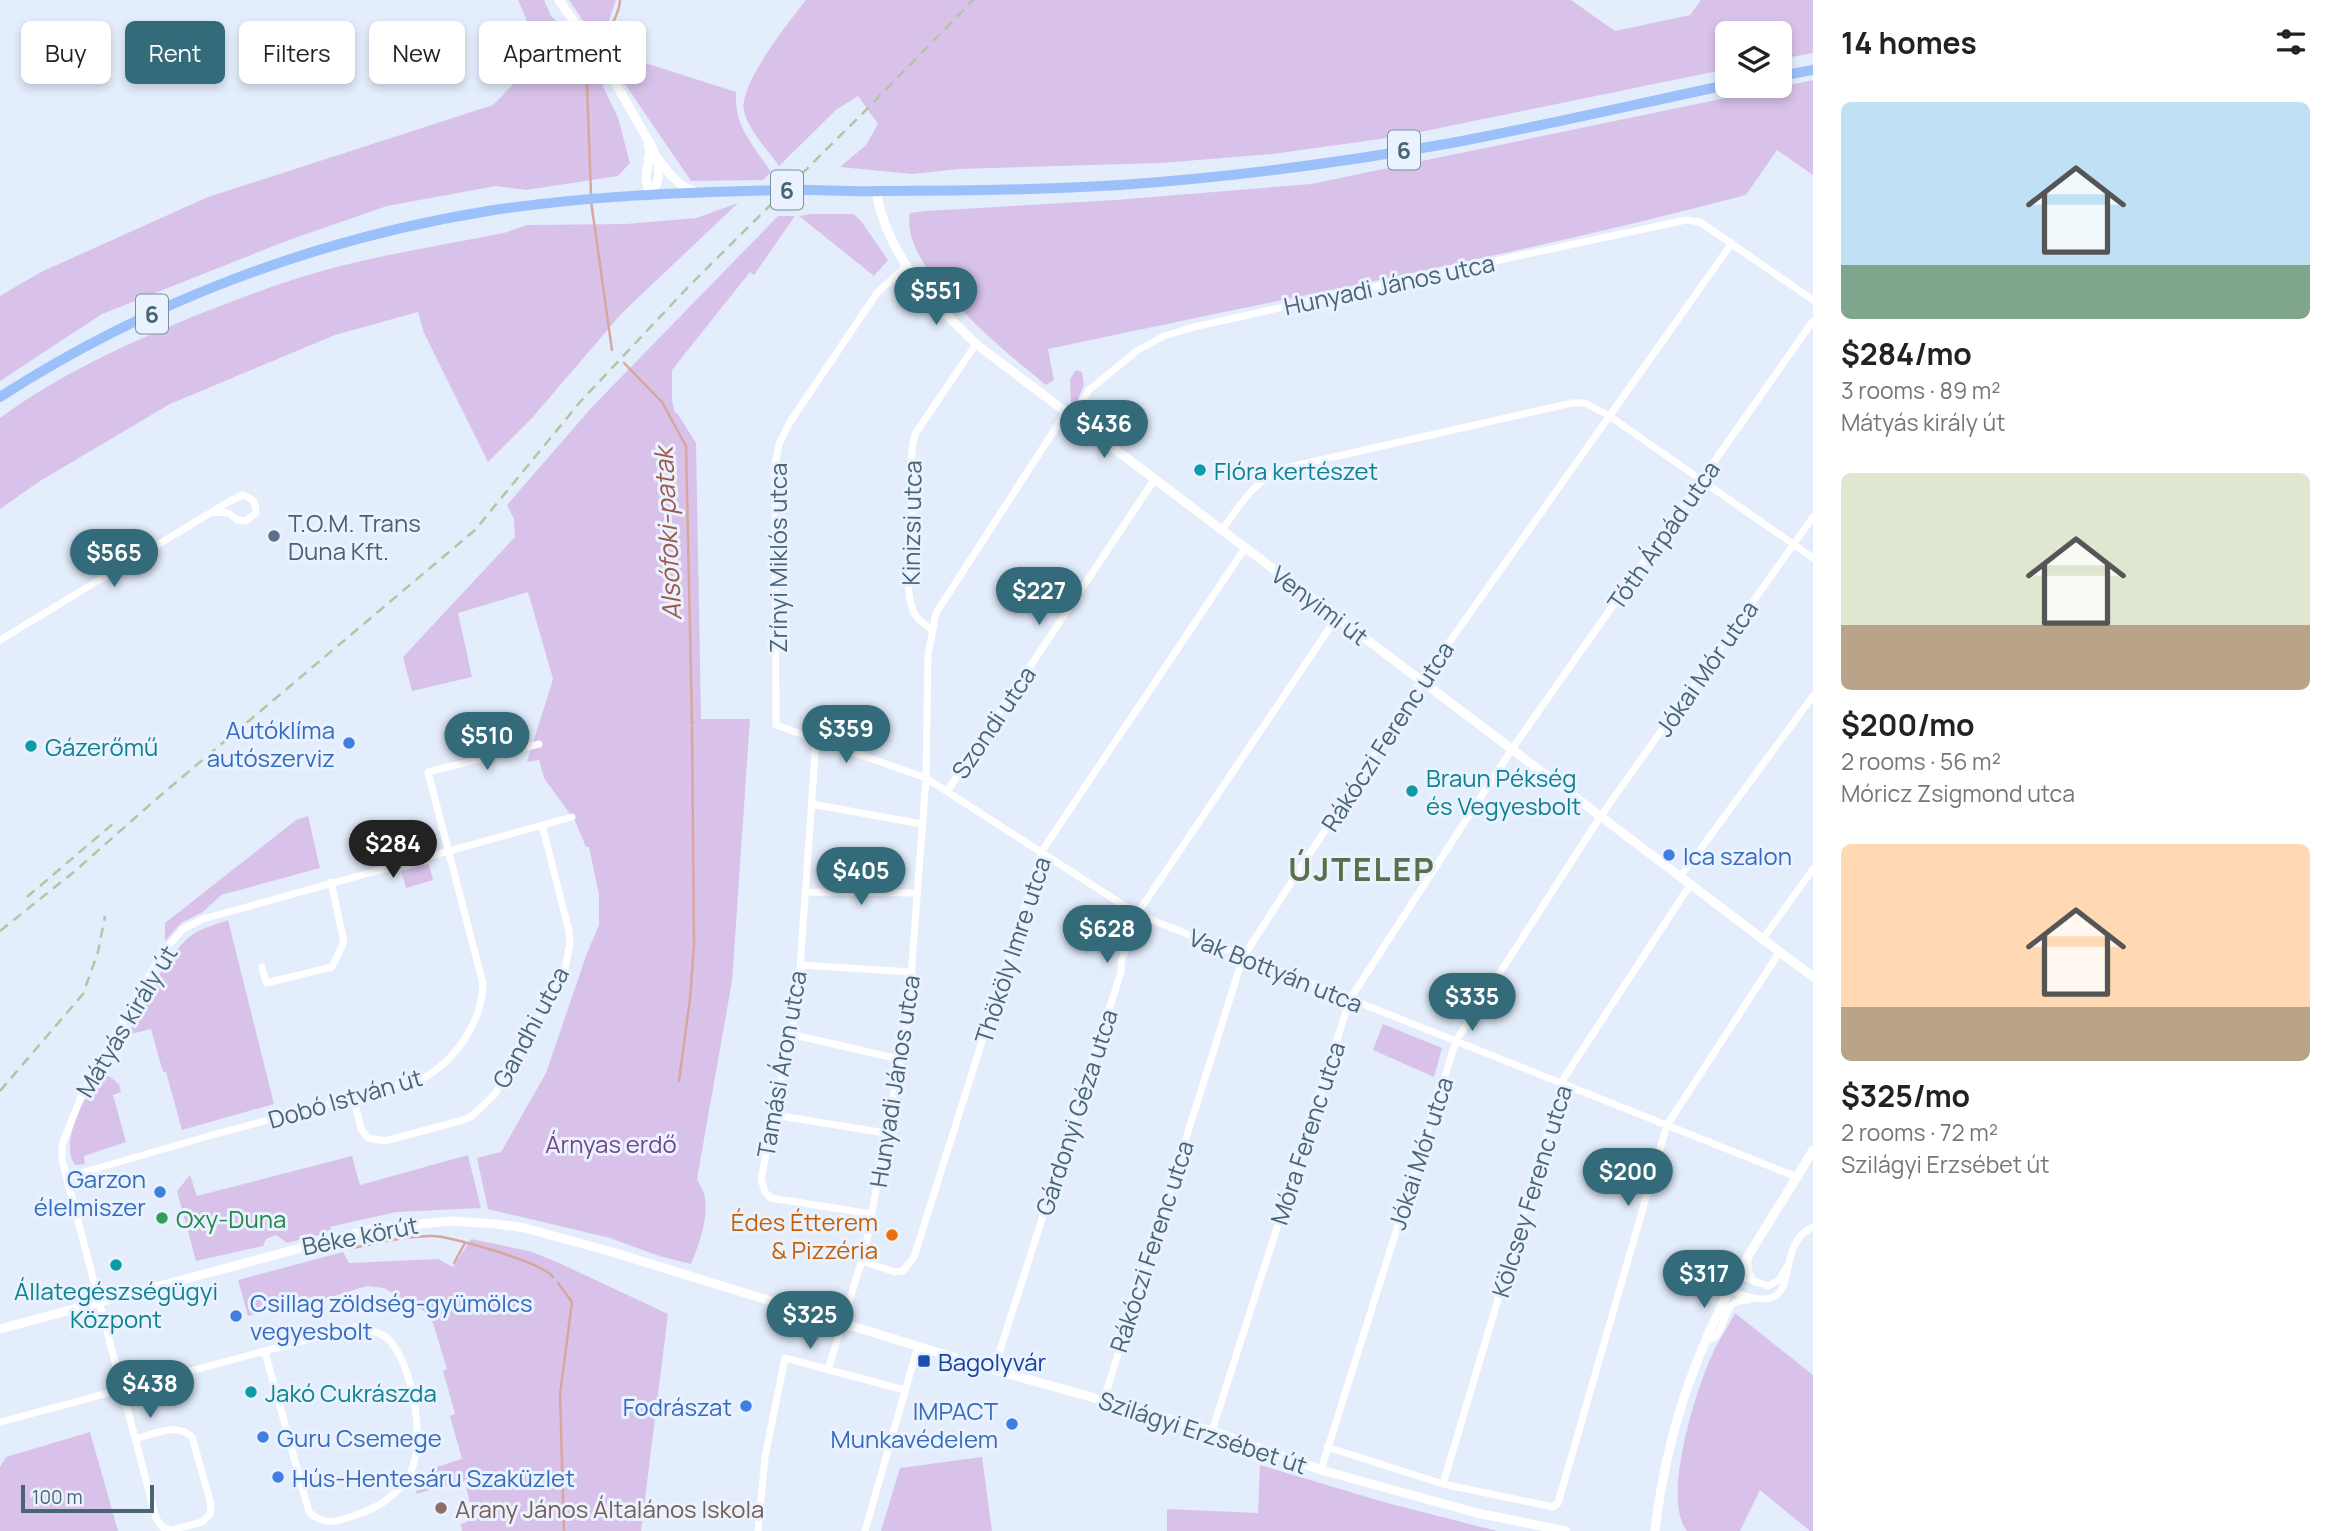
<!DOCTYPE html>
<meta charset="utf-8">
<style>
:root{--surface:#fff;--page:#f6f6f6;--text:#222;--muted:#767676;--accent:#346b7a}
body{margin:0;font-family:Manrope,sans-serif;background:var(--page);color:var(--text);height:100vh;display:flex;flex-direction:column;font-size:26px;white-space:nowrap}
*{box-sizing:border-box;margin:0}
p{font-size:23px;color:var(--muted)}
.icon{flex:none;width:38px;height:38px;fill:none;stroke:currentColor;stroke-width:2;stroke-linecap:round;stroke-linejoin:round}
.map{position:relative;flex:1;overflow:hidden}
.panel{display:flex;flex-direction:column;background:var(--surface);width:525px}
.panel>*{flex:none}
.banner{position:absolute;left:21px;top:21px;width:665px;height:63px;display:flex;gap:14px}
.tools{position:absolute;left:1715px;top:21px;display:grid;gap:14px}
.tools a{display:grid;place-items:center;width:77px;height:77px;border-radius:10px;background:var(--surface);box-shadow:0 4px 10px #0003;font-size:35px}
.scale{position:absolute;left:21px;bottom:18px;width:133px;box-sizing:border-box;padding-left:7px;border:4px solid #496574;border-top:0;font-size:19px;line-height:24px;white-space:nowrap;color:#496574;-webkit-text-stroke:5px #eaf2ff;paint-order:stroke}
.price{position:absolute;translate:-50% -60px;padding:0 16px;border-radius:24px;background:var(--accent);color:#fff;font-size:23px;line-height:46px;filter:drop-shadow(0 2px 4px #0008)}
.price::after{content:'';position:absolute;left:50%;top:42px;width:21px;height:16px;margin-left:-10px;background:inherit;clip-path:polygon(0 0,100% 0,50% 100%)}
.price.on{background:#222;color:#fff}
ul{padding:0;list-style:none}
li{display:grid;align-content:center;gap:14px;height:371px;padding:0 28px}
li span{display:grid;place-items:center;height:217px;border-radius:10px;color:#555}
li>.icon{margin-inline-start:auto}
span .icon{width:126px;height:126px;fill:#fffc;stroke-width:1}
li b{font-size:30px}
h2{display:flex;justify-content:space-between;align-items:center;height:84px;padding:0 28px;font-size:30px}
.pill{padding:0 24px;border-radius:10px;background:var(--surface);box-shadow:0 4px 10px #0003;font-size:24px;line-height:63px}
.pill.on{background:var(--accent);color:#fff}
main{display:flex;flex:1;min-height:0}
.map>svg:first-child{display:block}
.green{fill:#d9c2ea}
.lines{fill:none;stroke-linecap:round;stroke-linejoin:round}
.stream{stroke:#d7a79f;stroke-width:2.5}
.minor{stroke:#fff;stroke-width:7}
.tertiary{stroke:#fff;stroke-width:9}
.primary{stroke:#9cc0fa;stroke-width:10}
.rail{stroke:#b3c5a2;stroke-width:2.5;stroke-dasharray:10 7;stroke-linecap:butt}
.culture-dot{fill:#0f9aa8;stroke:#eaf2ff;stroke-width:2.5}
.service-dot{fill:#5c6f8a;stroke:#eaf2ff;stroke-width:2.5}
.shop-dot{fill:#3f7fe0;stroke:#eaf2ff;stroke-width:2.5}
.leisure-dot{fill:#2e9e5b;stroke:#eaf2ff;stroke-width:2.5}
.food-dot{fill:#e8710a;stroke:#eaf2ff;stroke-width:2.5}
.transit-dot{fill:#1a4fb4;stroke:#eaf2ff;stroke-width:2.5}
.education-dot{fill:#8d6e63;stroke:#eaf2ff;stroke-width:2.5}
.labels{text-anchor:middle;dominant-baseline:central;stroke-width:6;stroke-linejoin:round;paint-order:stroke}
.shield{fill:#eaf2ff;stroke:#798f9e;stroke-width:2}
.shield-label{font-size:23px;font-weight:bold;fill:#496574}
.street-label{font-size:24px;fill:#496574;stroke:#eaf2ff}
.culture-label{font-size:24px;fill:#0d838f;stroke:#eaf2ff;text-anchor:start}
.service-label{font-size:24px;fill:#4e5e75;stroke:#eaf2ff;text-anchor:start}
.shop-label{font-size:24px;fill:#366cbe;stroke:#eaf2ff;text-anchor:end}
.park-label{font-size:24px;fill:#734786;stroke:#eaf2ff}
.leisure-label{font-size:24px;fill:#27864d;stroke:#eaf2ff;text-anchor:start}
.food-label{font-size:24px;fill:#c56008;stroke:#eaf2ff;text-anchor:end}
.transit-label{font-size:24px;fill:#164399;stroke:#eaf2ff;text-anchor:start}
.education-label{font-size:24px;fill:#785e54;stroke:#eaf2ff;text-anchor:start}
.water-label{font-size:26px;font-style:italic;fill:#9d594c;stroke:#eaf2ff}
.district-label{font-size:32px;font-weight:bold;letter-spacing:2px;fill:#58704c;stroke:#eaf2ff}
</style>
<main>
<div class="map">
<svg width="1813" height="1531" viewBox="0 0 1813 1531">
<rect width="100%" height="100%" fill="#e4edfc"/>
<path class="green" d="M518,0H544L551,16L585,48L618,118L630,163L618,176L526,190L496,186L387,206L289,240L102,314L0,381V296L41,272L208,197L493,105L530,67L526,18Z
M569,0H616L604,35L596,40Z
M806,0H1571L1615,31L1690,15L1701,0H1813V53L1780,59V33H1727V69L1401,136L1273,154L1161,163L959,169L912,174L840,167L866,145L878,124L858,96L836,110L779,166C767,149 749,131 744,111C738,85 789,22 806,0Z
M611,36L639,61L736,92C734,127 753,144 771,172L763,180L691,181L601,49L608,46Z
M1813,80V175L1777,150L1746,195C1515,256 1280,299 1048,349L1054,380L1046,385C1008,354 898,267 910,213L926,211L1115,200L1311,184Z
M738,203L622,313L532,418L488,462L424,333L418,312L335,335L170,404L40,481L0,509V418C60,374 128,343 197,315C248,295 300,275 353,263C403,251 454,243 504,233L527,225L626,224L696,218Z
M812,214H854L861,221L888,260L874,276L799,216Z
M778,216H795L754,275L750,272L672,370V400L675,413H677L696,443L701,719H750L732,981L697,1179C699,1184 702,1188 704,1194C710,1215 699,1244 691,1264L659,1256L610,1238L488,1209L477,1158L501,1152L546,1073L587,953L599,925V895L589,847H586L575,821L544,778L539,760L527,762L553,679L528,592L458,613L472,677L412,691L403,657L515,537L514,519L507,505L592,407Z
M1076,370L1082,372L1084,385L1077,401L1071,404L1070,379Z
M308,816L320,868L221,895L203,912L181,923L165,941V923L296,820Z
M429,864L433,880L406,888L401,871Z
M228,920L274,1104L182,1130L166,1072H163L151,1029L127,1035C145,1003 161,963 188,938C199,928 215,925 228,920Z
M1383,1024L1442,1048L1434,1077L1373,1050Z
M109,1076L119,1084L121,1092L113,1095L126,1142L84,1156L85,1164L75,1165C59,1145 84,1097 98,1078Z
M468,1155L481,1208L396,1212L330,1227L332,1232L287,1243L276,1235L266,1239L263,1246L196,1261L177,1191L190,1175L197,1196L352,1156L360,1185Z
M471,1239L529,1251L557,1262L668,1314L641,1531H462L461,1524L467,1522L466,1515L472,1513L465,1481L415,1494L430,1469L462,1459L450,1416L455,1414L443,1371L447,1369L433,1323L424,1311L384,1288L367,1286L314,1302L312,1297L248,1316L238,1280L343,1252L349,1263L438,1259L453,1267Z
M1735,1313L1813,1375V1531H1810L1760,1490L1740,1531H1687C1661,1499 1696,1390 1712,1355C1718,1341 1728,1327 1735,1313Z
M90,1432L118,1531H0V1467L6,1457Z
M982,1457L992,1531H881L900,1468Z
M1260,1465L1387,1503L1497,1531H1167V1509L1258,1513Z"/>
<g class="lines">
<path class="stream" d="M596,49C605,41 620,12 620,0
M591,194L586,57L591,53
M591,201L612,350
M624,363L662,402L686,446L692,724
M679,1081L690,998L694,945L692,727
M352,1248C378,1243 405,1236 432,1236C452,1236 543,1263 553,1277
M454,1263L465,1243
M558,1283L572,1302L560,1394L564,1531"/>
<path class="minor" d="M907,265L877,293L790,422L779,444L775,465L776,725L926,778L1137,914L1797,1177
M1072,417L1089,390L1138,350L1164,336L1194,327L1346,293L1686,220L1700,222L1813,300
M1222,530C1241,504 1253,481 1285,468L1572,403H1585L1608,415L1813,558
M931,629C921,622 914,617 911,604C904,577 912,544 912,516C912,489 908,461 915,434L976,344
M0,640L230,501L243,495C252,498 256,502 256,513L246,521L238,520L228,513L212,512
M816,740L798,997L761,1179L765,1192L771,1198L872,1214
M948,790L1154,480
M811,804L922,824
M1680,877L1813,696
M805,892L917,893
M1762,940L1813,869
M800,965L912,972
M262,967L266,983L332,967L344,942L331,882
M790,1034L899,1059
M354,1099L361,1129L368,1138L385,1141L463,1120L472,1116L495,1094L552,995L565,968L570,944L569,931L542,825
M774,1115L886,1133
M67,1177L212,1135L422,1079C455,1061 482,1022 483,984L428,772L539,744
M1748,1258V1272L1755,1282
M862,1261L895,1272L903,1271L914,1257L1042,851L1245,548
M1737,1275L1768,1286L1779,1280L1786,1268
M1729,1290C1813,1325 1767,1248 1813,1227
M1706,1342C1709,1340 1713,1338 1716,1336C1729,1321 1721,1300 1748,1300
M994,1369L1121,972V963L1137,914L1337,617
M828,1370L865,1250L908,1016L926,778L928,655L936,613L1066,412
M1104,1399L1243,957L1421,682L1732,243
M0,1422L354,1327C366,1329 380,1331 389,1340C413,1365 428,1446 408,1477C395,1498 376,1509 353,1516C336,1522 323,1526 309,1512L265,1352
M1212,1431L1350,999L1512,749L1813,321
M135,1439C155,1434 176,1422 192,1437L211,1504L210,1514L202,1522L172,1530L162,1527L156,1518L62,1160V1145L80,1099L134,1002L163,952L183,929L203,919L572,817
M1327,1447L1443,1484L1553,1507L1558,1503L1667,1125L1779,953
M1321,1470L1456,1041L1600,817L1813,517
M1443,1484L1564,1078L1690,885
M758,1531L765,1457L785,1358L904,1390
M865,1531L918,1346"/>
<path class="tertiary" d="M559,0L609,72L652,147C660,165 663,180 649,195
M648,144L650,151L646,177L649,195
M658,159C668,172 677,185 693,191
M876,191C886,254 932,302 976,344L1813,977
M0,1329L375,1228L453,1221L497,1224L525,1228L612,1252L998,1371L1212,1431L1321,1470L1477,1513L1566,1531
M1655,1531C1665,1440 1694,1354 1738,1274C1761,1232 1789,1192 1813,1150"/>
<path class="primary" d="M1780,76L1813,70
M0,397C147,302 315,239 488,211C585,196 684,192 782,190C814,189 847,192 880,191C960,191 1041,190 1120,185C1233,177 1346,162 1457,142C1547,125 1637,104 1727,85"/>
<path class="rail" d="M27,897L115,822
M0,931L75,871L161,795L475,530L580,402L690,285L863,113L973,0
M0,1091L83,994L98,952L105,916"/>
</g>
<g class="culture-dot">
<circle cx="1200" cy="470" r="7"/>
<circle cx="31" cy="746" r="7"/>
<circle cx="1412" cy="791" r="7"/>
<circle cx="116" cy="1265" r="7"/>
<circle cx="251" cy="1392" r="7"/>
</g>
<circle class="service-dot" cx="274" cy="536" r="7"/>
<g class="shop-dot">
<circle cx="349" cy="743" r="7"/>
<circle cx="1669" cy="855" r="7"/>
<circle cx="160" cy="1192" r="7"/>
<circle cx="236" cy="1316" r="7"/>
<circle cx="746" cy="1406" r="7"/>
<circle cx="1012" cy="1424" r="7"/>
<circle cx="263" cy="1437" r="7"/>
<circle cx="278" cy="1477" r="7"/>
</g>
<circle class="leisure-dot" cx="162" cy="1218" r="7"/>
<circle class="food-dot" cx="892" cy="1235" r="7"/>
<rect class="transit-dot" x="917" y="1354" width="14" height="14" rx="3.5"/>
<circle class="education-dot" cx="441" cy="1508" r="7"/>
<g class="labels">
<g class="shield">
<rect x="1388" y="130.5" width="32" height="39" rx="5"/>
<rect x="771" y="170.5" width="32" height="39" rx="5"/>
<rect x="136" y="294.5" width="32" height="39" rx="5"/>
</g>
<g class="shield-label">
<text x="1404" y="150">6</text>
<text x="787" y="190">6</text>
<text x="152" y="314">6</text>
</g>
<g class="street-label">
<text transform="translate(1389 284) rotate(-12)">Hunyadi János utca</text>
<text transform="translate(911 523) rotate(-89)">Kinizsi utca</text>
<text transform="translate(1663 535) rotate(-55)">Tóth Árpád utca</text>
<text transform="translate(777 558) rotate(-90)">Zrínyi Miklós utca</text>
<text transform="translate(1320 605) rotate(37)">Venyimi út</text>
<text transform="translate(1706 668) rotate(-55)">Jókai Mór utca</text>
<text transform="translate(993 722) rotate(-56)">Szondi utca</text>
<text transform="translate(1387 736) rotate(-57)">Rákóczi Ferenc utca</text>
<text transform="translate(1012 950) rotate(-72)">Thököly Imre utca</text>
<text transform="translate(1276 970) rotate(22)">Vak Bottyán utca</text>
<text transform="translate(126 1021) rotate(-59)">Mátyás király út</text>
<text transform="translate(530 1027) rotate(-62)">Gandhi utca</text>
<text transform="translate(781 1064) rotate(-80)">Tamási Áron utca</text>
<text transform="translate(894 1081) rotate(-81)">Hunyadi János utca</text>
<text transform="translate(345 1098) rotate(-16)">Dobó István út</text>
<text transform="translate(1076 1112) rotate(-72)">Gárdonyi Géza utca</text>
<text transform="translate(1307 1133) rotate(-72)">Móra Ferenc utca</text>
<text transform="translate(1420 1153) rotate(-72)">Jókai Mór utca</text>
<text transform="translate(1531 1191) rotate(-73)">Kölcsey Ferenc utca</text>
<text transform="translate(360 1235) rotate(-11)">Béke körút</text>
<text transform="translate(1151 1246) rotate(-72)">Rákóczi Ferenc utca</text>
<text transform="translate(1203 1432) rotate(18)">Szilágyi Erzsébet út</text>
</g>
<g class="culture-label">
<text x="1214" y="470">Flóra kertészet</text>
<text x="45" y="746">Gázerőmű</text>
<text x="1426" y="777">Braun Pékség<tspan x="1426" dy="28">és Vegyesbolt</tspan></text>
<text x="116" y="1290" text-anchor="middle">Állategészségügyi<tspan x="116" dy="28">Központ</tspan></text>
<text x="265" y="1392">Jakó Cukrászda</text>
</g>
<g class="service-label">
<text x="288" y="522">T.O.M. Trans<tspan x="288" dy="28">Duna Kft.</tspan></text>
</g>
<g class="shop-label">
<text x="335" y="729">Autóklíma<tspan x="335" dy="28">autószerviz</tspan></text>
<text x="1683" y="855" text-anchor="start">Ica szalon</text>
<text x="146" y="1178">Garzon<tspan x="146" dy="28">élelmiszer</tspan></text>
<text x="250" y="1302" text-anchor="start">Csillag zöldség-gyümölcs<tspan x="250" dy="28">vegyesbolt</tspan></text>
<text x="732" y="1406">Fodrászat</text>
<text x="998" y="1410">IMPACT<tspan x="998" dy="28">Munkavédelem</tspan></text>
<text x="277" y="1437" text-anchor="start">Guru Csemege</text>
<text x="292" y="1477" text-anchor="start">Hús-Hentesáru Szaküzlet</text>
</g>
<g class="park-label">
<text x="611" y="1143">Árnyas erdő</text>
</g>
<g class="leisure-label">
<text x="176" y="1218">Oxy-Duna</text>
</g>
<g class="food-label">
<text x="878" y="1221">Édes Étterem<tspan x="878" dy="28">&amp; Pizzéria</tspan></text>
</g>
<g class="transit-label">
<text x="938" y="1361">Bagolyvár</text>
</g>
<g class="education-label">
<text x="455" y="1508">Arany János Általános Iskola</text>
</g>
<g class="water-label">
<text transform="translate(667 534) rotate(-93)">Alsófoki-patak</text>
</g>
<g class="district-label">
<text x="1362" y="869">ÚJTELEP</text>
</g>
</g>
</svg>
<div class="tools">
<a><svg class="icon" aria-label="layers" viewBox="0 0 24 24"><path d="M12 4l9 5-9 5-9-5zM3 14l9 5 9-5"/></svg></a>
</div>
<div class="scale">100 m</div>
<b class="price" style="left:936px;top:327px">$551</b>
<b class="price" style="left:1104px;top:460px">$436</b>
<b class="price" style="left:114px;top:589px">$565</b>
<b class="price" style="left:1039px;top:627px">$227</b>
<b class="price" style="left:846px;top:765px">$359</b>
<b class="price" style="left:487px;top:772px">$510</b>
<b class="price on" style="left:393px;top:880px">$284</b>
<b class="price" style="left:861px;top:907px">$405</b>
<b class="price" style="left:1107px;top:965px">$628</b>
<b class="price" style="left:1472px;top:1033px">$335</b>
<b class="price" style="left:1628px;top:1208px">$200</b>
<b class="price" style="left:1704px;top:1310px">$317</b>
<b class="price" style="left:810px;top:1351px">$325</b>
<b class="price" style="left:150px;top:1420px">$438</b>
<div class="banner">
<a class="pill">Buy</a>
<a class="pill on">Rent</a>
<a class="pill">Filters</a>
<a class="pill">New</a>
<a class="pill">Apartment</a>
</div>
</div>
<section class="panel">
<h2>14 homes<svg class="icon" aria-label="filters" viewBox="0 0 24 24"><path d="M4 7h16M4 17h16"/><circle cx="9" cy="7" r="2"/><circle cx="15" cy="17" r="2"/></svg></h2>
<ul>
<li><span style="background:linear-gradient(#bfe0f5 75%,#7fa58c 0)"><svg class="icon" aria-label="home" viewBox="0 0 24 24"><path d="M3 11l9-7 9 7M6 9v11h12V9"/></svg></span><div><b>$284/mo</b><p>3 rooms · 89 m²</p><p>Mátyás király út</p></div></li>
<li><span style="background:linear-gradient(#dfe7d0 70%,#b9a48a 0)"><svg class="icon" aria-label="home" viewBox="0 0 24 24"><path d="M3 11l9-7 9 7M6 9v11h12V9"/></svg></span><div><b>$200/mo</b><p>2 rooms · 56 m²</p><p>Móricz Zsigmond utca</p></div></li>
<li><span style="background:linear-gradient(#ffd9b3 75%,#b9a48a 0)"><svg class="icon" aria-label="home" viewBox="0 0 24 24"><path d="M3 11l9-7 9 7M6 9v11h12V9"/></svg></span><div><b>$325/mo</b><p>2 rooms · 72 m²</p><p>Szilágyi Erzsébet út</p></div></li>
</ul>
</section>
</main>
